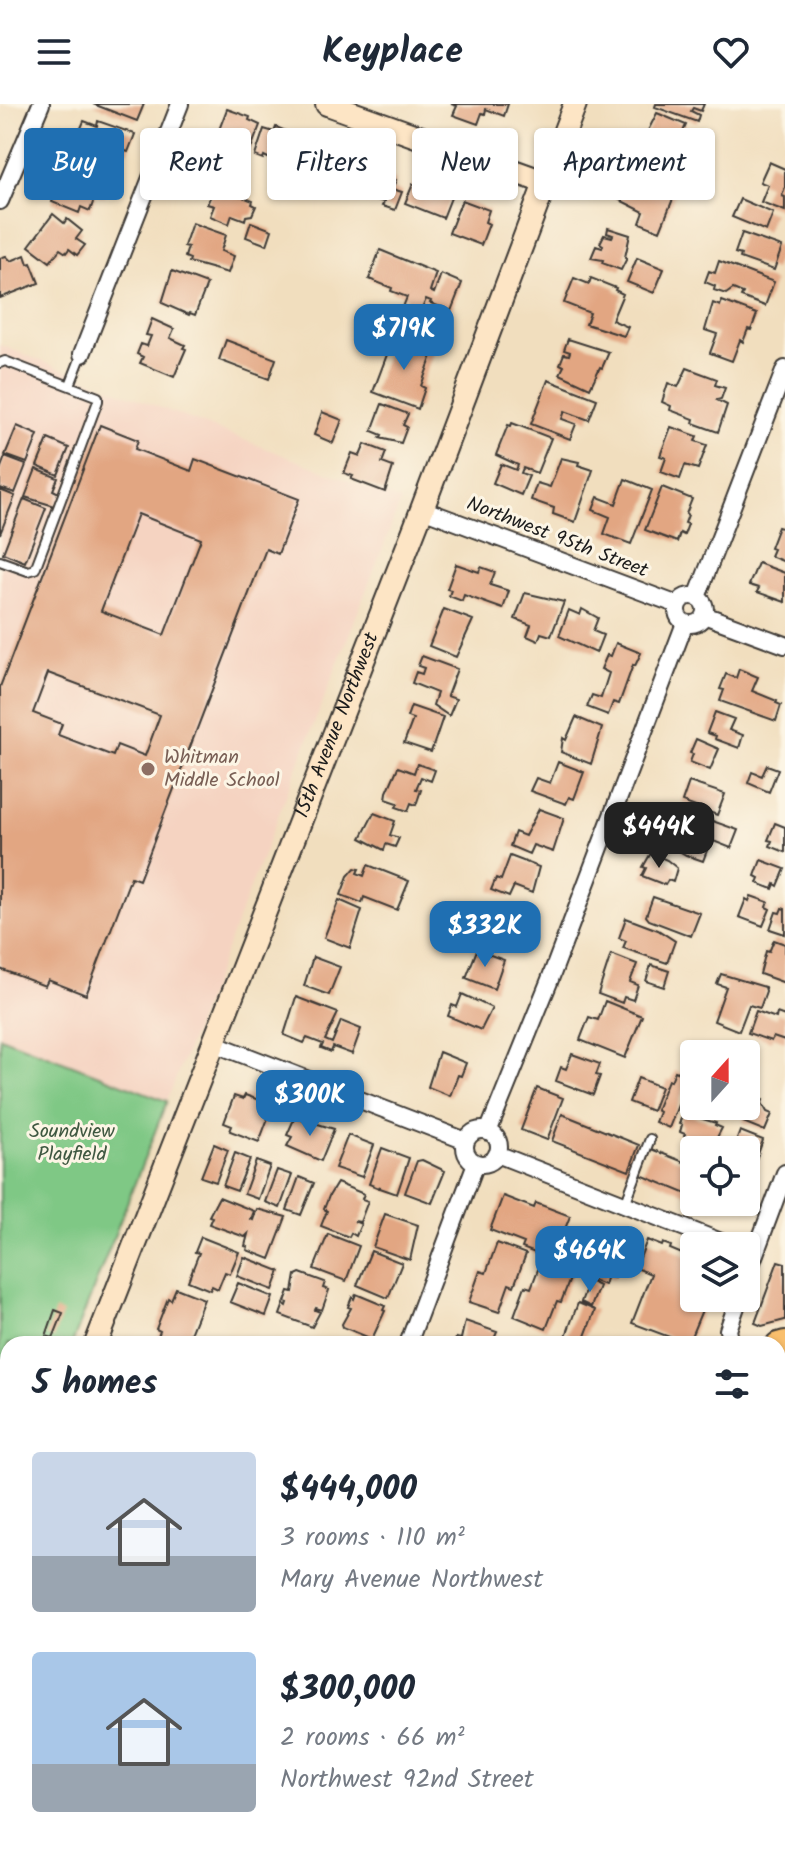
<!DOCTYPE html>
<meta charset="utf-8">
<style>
:root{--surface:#fff;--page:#f6f6f7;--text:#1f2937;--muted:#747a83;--accent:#1f6fb2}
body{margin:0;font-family:Kalam,sans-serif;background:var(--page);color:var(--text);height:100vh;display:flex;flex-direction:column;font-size:30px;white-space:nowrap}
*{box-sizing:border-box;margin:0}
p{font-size:26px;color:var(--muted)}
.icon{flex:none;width:44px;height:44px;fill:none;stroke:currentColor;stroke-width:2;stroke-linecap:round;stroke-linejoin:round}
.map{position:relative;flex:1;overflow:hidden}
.panel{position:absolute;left:0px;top:1232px;width:786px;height:514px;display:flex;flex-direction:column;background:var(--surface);border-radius:24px 24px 0 0;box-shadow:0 2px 6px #0004}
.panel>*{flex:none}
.banner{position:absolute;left:24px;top:24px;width:738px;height:72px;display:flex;gap:16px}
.needle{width:52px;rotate:21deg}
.controls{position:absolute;left:680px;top:936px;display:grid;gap:16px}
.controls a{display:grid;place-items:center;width:80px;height:80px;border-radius:8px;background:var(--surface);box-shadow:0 2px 6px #0004;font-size:40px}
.price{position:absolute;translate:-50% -68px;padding:0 18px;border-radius:16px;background:var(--accent);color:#fff;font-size:26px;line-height:52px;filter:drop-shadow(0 2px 4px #0008)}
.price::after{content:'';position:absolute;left:50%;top:48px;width:24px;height:18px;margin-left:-12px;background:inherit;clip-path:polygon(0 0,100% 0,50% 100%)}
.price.on{background:#222;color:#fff}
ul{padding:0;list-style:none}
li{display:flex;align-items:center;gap:24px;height:200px;padding:0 32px}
li span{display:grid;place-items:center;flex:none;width:224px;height:160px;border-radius:8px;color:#555}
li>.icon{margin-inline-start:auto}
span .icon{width:96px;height:96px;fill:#fffc;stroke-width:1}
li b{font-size:34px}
h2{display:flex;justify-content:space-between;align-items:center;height:96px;padding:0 32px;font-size:34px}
.chip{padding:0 28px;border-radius:8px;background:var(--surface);box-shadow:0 2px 6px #0004;font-size:28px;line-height:72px}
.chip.on{background:var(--accent);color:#fff}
header{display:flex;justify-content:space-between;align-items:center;height:104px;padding:0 32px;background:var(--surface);font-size:36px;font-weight:800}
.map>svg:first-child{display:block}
.built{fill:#f5d3c1}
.green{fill:#7fc885;stroke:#4e7250;stroke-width:2}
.building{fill:#e2a682;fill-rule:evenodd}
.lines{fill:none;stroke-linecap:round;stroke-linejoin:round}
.lane-casing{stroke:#3c3934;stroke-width:12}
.street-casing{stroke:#3c3934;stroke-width:20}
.secondary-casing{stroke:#3c3934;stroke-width:26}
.primary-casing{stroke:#3c3934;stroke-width:28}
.lane{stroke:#fff;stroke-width:8}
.street{stroke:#fff;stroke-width:16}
.secondary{stroke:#fde5c5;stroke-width:22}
.primary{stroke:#f9bf6d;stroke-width:24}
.education-dot{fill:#8d6e63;stroke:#fcf5e5;stroke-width:3}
.labels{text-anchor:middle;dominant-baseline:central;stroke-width:6;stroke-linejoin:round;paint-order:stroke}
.street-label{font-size:20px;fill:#1c1c1c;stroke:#fcf5e5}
.education-label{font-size:20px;fill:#785e54;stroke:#fcf5e5;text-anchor:start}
.park-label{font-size:20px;fill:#3f5841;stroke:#fcf5e5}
</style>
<header><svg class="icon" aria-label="menu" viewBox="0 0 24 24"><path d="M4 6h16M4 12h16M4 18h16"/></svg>Keyplace<svg class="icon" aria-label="heart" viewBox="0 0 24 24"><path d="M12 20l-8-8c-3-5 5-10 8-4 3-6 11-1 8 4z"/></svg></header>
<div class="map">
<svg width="785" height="1745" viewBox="0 0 785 1745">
<rect width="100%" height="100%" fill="#fcf5e5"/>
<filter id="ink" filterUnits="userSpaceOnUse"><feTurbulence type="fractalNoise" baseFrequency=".0125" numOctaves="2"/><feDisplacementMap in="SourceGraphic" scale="16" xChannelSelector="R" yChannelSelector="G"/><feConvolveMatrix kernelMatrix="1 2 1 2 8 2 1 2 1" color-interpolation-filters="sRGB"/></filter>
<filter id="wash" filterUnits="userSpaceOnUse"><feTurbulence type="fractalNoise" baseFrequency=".006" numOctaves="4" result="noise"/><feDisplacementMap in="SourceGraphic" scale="32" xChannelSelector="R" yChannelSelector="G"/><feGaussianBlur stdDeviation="1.8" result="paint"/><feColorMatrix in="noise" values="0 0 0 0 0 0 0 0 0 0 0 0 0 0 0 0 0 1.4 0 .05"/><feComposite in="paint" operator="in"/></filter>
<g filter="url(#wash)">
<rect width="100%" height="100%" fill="#f1debe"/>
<path class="built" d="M0,241L401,397L167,997L0,933Z
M8,1469V1738H363L361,1745H0V1490Z"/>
<path class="green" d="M0,933L167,997L72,1240H8V1314L0,1311Z"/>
<g id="blocks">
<path class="building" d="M93,0H144L137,17Z
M451,0H508L504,12L486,5L485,10L482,9L478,20L453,11L457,2Z
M656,0H704L701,7L693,4L691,7L699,11L697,18L655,3Z
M227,5L250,13L249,16L260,21L250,47L232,41L222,66L193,53L201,31L211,34L213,29L217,31Z
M657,9L686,21L678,39L671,37L662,59L640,50L642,47L638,46Z
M84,17L97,22L98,17L135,30L128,48L111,42L103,64L79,55L87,34L78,31Z
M276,23L298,32L296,36L309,41L300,65L290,61L289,64L264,52L263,55L255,52L264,25L274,28Z
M316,39L336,47L334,52L347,57L344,66L354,70L347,89L334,84L336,79L306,67Z
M688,49L709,56L700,79L679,72Z
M364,58L385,66L383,71L396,76L392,85L402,88L395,106L382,102L384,98L365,93L366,90L354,85Z
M625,58L630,60L628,67L677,85L660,127L640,119L644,108L612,92Z
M769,58L785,65V83L782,92L785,93V107L761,98L768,81L760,78Z
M69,65L109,80L104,93L96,90L90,107L81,103L79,109L52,98L60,76L65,78Z
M413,80L430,87L432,83L452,91L443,114L405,99Z
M215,82L253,97L252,100L256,102L252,111L246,112L245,116L232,111L229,120L210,112L214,102L207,100Z
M740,95L773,109L766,127L732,113Z
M462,96L489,106L485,118L489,120L481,141L449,129Z
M53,110L64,119L67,115L82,127L76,135L85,141L77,151L69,145L66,149L60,145L50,158L29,142Z
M251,118L272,126L267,141L246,133Z
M192,119L226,131L221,147L234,152L228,169L189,158L190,155L185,153L188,143L184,142Z
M608,124L630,131L625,153L627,154L621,166L602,159L603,156L591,154L596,142L602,144L603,141L600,139L604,131L612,133L613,131L607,129Z
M742,129L782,143L774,166L740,154L741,151L735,149Z
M380,146L436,169L430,187L434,189L441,170L462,179L451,207L430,199L431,197L426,195L418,215L401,208L407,193L391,187L392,184L369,175Z
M25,151L28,160L31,159L39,179L0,194V154L6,152L11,157Z
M637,154L664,165L654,189L627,178Z
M719,157L774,178L765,202L741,193L743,189L733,185L726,190L714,186L715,182L705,178L709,167L715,169Z
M172,167L207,180L195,211L190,209L189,211L162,199Z
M574,174L589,180L591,174L616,184L615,186L623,190L612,216L628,223L624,232L586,220L590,209L564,199Z
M722,197L757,210L751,226L748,225L743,238L740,236L732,257L710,249L717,230L705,226L713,199L720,202Z
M152,215L174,225L170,234L185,241L183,244L186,245L174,273L140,259L143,253L137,250L141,240L147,242L151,232L146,231Z
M394,232L434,246L421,282L425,284L418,305L373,288Z
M568,235L609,248L602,264L600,263L590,284L560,270L564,262L560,260L564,250L569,251L570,248L564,246Z
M226,236L276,255L269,275L219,256Z
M687,264L717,275L715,281L725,284L721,295L717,296L727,301L718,328L693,319L694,315L670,306L671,302L662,298L668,279L678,283Z
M548,276L597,295L589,316L565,307L562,315L576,320L570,335L531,320Z
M382,300L408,310L403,321L407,323L401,339L380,334L382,331L372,327Z
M322,308L342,316L333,339L314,331Z
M512,319L551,334L537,369L523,364L521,369L529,372L521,391L493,379L501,360L516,366L518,361L496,351L508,321L511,322Z
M100,321L138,336L135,345L191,367L195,355L299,395L278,450L266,445L139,776L131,773L86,891L48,876L45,882L0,865V583ZM138,410L201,435L164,531L101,507ZM48,569L160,611L145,652L117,641L113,652L58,631L62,620L33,609Z
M17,322L38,331L27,359L5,351Z
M671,323L697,332L695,337L707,341L698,365L685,361L680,375L661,368L666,354L660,352Z
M48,335L69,344L58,371L37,362Z
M365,340L386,348L382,359L393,363L385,388L351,375L353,372L344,369L352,349L360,352Z
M5,353L26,361L15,389L0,384V366Z
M561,354L579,358L578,361L593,366L575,418L553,410L554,404L531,396L537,379L550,383Z
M36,365L58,374L53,386L59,389L54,402L25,393Z
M625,375L652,386L631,440L604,430L610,413L593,406L598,393L616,400Z
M662,383L692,395L686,410L688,411L685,419L688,420L684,431L680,429L677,438L645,426Z
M0,386L15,392L0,430Z
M24,395L46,404L25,458L3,449Z
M778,423L785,425V458L770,452L773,445L770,444Z
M758,459L785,469V498L757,488L759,484L749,481Z
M456,460L479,468L481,463L495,468L490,481L509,487L503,505L464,491L462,497L449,492L451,486L447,485Z
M525,489L564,498L551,532L541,529L538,537L527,532L531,521L515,515Z
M444,505L473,516L456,553L429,542Z
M582,505L598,514L593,527L603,531L596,549L559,532L569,506L580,511Z
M616,539L641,549L635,562L633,561L619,600L613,598L608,611L587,603L592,591L601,594L609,569L601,565L607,551L611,552Z
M422,552L457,565L447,592L456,595L449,612L433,601L437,589L412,579L416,568L422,570L424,564L418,562Z
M739,565L758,573L752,587L777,597L776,599L781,601L776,617L720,597L724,586L720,585L726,570L736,574Z
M411,602L443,613L431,648L404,639L413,615L407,613Z
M715,608L734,615L729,626L743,631L739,644L715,635L716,632L707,629Z
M576,613L602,624L591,660L561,648L563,634L566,636Z
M696,635L719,645L710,666L690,658L693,650L690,649Z
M558,658L584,668L574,695L569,693L566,700L530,687L536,674L550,679Z
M417,660L435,666L431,677L421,673L416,685L421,686L416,701L411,699L408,707L396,703L398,699L386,695L387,688L398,663L414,669Z
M767,661L778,665L769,688L748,679L752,668L762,672Z
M689,678L725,690L717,711L682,698Z
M539,705L564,714L553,748L533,741L529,750L510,742L515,728L525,732Z
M668,706L695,716L692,726L702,729L707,715L738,726L731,744L711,736L703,757L686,751L681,748L683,743L661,734L664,726L661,725Z
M374,709L395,717L390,731L399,734L395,743L386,740L384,746L361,734Z
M775,719L785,723V748L770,742L772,737L768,736Z
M651,749L667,756L677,764L673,778L668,776L665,781L642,772L646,764L643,763Z
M510,752L539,763L532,789L514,782L509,793L491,786L496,774L501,776Z
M761,756L785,765L778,782L775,780L773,785L757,779L759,774L755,772Z
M368,761L409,777L397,806L364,793L362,799L341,791L348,772L355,764L359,765L357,769L364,772Z
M751,792L768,798L766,803L770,805L763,822L739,813L746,795L749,797Z
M653,793L700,809L691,832L649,816L646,812Z
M339,796L362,806L350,844L324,834Z
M495,802L522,813L517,825L514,824L511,827L507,836L485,827Z
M782,804L785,805V830L770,825L776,808L780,809Z
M626,814L658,826L675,837L667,859L623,844L626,837L619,834Z
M774,836L785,840V879L760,870L766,847L769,848Z
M477,846L504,856L494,885L466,874Z
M611,850L637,860L630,878L638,881L633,896L624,893L622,899L598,890Z
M313,853L340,863L329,891L304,882Z
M651,861L669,867L664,883L646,877Z
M721,870L765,883L766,887L760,904L749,901L739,927L714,917L726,883L717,880Z
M462,890L492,904L481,926L448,912L452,901L457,903Z
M296,893L338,909L325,936L332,939L341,917L361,925L352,950L333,943L331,948L321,944L323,940L307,934L304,939L284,931Z
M605,897L642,912L625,954L580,936L589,913L598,916Z
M756,907L776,914L777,909L785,912V937L773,933L771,937L748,929Z
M439,948L466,959L461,972L458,971L450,992L428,983Z
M572,950L600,960L596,971L600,972L593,991L556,977L561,963L566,965Z
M675,967L689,973L669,1024L655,1018L659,1008L656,1006L668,976L671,977Z
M638,974L661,983L652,1007L629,998Z
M537,984L563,994L547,1036L521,1026Z
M749,990L763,996L762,999L767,1008L772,1010L765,1027L743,1018L750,1000L746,999Z
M245,991L273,1001L259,1038L230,1027L232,1022L224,1019L234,992L243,995Z
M683,1009L716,1019L715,1021L722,1024L713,1041L708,1039L707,1041L695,1034L694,1036L684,1032L685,1030L680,1028L682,1021L679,1020Z
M562,1010L639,1041L629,1067L552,1037Z
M295,1013L334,1025L321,1057L287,1042L292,1033L287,1031Z
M740,1027L763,1036L754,1061L746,1058V1046H733Z
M348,1031L374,1041L362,1073L335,1064Z
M214,1040L228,1046L216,1078L201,1073Z
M382,1044L409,1054L397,1090L380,1084V1082L379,1084L369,1080Z
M651,1045L694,1062V1093L641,1071Z
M235,1049L250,1055L237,1087L223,1082Z
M422,1056L445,1067L432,1099L405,1089L417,1057Z
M256,1057L270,1062L258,1095L244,1090Z
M277,1066L292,1071L280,1104L265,1098Z
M299,1073L314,1079L301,1111L287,1106Z
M337,1079L364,1090L362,1095L368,1097L360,1118L354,1117L361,1120L356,1132L351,1129L349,1133L321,1122L327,1107L324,1105L329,1092Z
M503,1092L534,1104L536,1099L570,1112L553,1156L522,1144L524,1139L490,1126Z
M219,1093L254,1107L251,1115L253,1116L257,1105L286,1113L270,1155L247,1146L248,1143L245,1142L248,1130L245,1133L209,1120L212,1113L209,1112Z
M385,1110L418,1121L410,1156L373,1143Z
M328,1130L359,1142L346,1177L314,1165Z
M201,1133L239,1148L230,1170L225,1168L218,1185L212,1182L210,1186L188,1177L199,1149L195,1148Z
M608,1135L627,1142L614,1174L607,1171L604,1181L592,1176Z
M647,1136L662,1142L663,1139L671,1142L670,1145L694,1155V1194H707L688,1240L632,1219L651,1170L636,1164Z
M497,1139L526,1150L514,1182L509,1180L499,1208L469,1198L480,1167L486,1169Z
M371,1147L402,1159L388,1194L357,1181Z
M244,1153L280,1167L273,1186L237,1172Z
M542,1155L573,1167L561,1198L557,1197L546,1225L514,1212L525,1182L531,1184Z
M778,1157L785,1159V1216L762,1222L755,1219Z
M300,1169L325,1178L323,1184L329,1186L322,1206L316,1204L315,1206L320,1208L312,1223L280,1211L284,1200L287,1202L288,1199L285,1198L289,1187L293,1188L296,1171Z
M589,1177L599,1182L591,1203L581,1198Z
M238,1179L273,1193L266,1212L230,1198Z
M176,1184L204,1195L186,1240H159L156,1238L160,1227L156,1225L168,1194L171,1196Z
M356,1190L385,1202L383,1206L385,1207L372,1235L343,1223L342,1220L351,1204L348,1203L352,1193L354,1195Z
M578,1199L595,1206L582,1240H563Z
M55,1206L63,1209L53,1234L46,1232Z
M465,1217L497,1228L492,1240H454L456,1234L461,1235Z
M785,1303V1362L781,1364L780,1360L778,1361V1305Z
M2,1365L8,1367V1397L5,1405L0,1403Z
M778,1376L785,1378V1407L778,1404Z
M778,1413L785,1416V1445L778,1442Z
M778,1448L785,1450L782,1475L778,1474Z
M0,1638L8,1641V1657L0,1667Z
M778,1698L785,1700V1725L782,1729L778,1727Z
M424,1738H494L491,1745H441Z
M568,1738H614L618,1739L616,1745H566Z"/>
</g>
</g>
<g filter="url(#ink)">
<use href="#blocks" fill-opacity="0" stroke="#3c3934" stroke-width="2"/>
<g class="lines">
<g class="lane-casing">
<path id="lane" d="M0,259L5,257L98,293V297L35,465L28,467L0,457
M70,281L82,250
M625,1100L650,1035
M0,1412L8,1415"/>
</g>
<g class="street-casing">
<path id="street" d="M0,97L41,0
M82,250L180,0
M422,405L678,501
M677 506a14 14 0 1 1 28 0a14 14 0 1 1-28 0Z
M697,493L785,265
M704,511L785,541
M213,939L466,1037
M465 1043a17 17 0 1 1 34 0a17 17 0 1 1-34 0Z
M488,1028L549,878L685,519
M497,1050L731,1142
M746,1174L785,1069
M408,1240L476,1059
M731,1240L728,1226L739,1194
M0,1326L8,1329
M690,1738L708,1745
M221,1745L224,1738
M523,1745L526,1738"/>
</g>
<g class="secondary-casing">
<g id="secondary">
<path d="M327,0L544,78"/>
<path id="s1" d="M96,1240L418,416L575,0"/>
<path d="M0,1490L8,1469"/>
</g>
</g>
<g class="primary-casing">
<path id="primary" d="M778,1241L785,1239
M778,1275L785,1273
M0,1729L8,1719"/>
</g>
<use href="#lane" class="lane"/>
<use href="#street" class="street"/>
<use href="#secondary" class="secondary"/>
<use href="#primary" class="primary"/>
</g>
</g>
<circle class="education-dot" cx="148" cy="665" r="8"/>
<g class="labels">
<g class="street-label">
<text transform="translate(557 434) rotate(21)">Northwest 95th Street</text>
<text stroke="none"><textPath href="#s1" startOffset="664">15th Avenue Northwest</textPath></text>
</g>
<g class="education-label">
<text x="164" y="654">Whitman<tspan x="164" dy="23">Middle School</tspan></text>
</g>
<g class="park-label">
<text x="72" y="1028">Soundview<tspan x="72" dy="23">Playfield</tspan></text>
</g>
</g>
</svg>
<div class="controls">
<a><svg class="needle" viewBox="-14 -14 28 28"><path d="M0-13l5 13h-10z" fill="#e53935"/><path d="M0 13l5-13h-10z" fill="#747a83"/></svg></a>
<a><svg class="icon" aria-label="locate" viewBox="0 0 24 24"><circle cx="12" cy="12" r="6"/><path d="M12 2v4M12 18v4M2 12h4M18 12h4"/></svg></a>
<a><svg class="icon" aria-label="layers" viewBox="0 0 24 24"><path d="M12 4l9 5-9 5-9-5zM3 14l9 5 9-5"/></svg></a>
</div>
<b class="price" style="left:404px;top:268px">$719K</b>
<b class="price on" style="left:659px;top:766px">$444K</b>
<b class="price" style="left:485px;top:865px">$332K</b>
<b class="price" style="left:310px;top:1034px">$300K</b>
<b class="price" style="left:590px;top:1190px">$464K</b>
<div class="banner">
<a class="chip on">Buy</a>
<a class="chip">Rent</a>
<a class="chip">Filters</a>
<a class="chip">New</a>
<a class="chip">Apartment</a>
</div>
<section class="panel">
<h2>5 homes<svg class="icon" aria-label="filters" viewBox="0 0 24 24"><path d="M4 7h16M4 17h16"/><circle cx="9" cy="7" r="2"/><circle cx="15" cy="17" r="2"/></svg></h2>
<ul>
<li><span style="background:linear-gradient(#c9d6e8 65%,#9aa5b1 0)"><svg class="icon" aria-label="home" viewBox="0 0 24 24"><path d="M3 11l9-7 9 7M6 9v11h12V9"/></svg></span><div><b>$444,000</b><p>3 rooms · 110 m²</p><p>Mary Avenue Northwest</p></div></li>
<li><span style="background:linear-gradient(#a9c7e8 70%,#9aa5b1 0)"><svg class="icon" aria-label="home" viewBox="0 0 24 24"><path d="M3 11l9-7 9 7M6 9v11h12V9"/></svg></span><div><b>$300,000</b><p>2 rooms · 66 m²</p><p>Northwest 92nd Street</p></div></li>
</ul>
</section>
</div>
